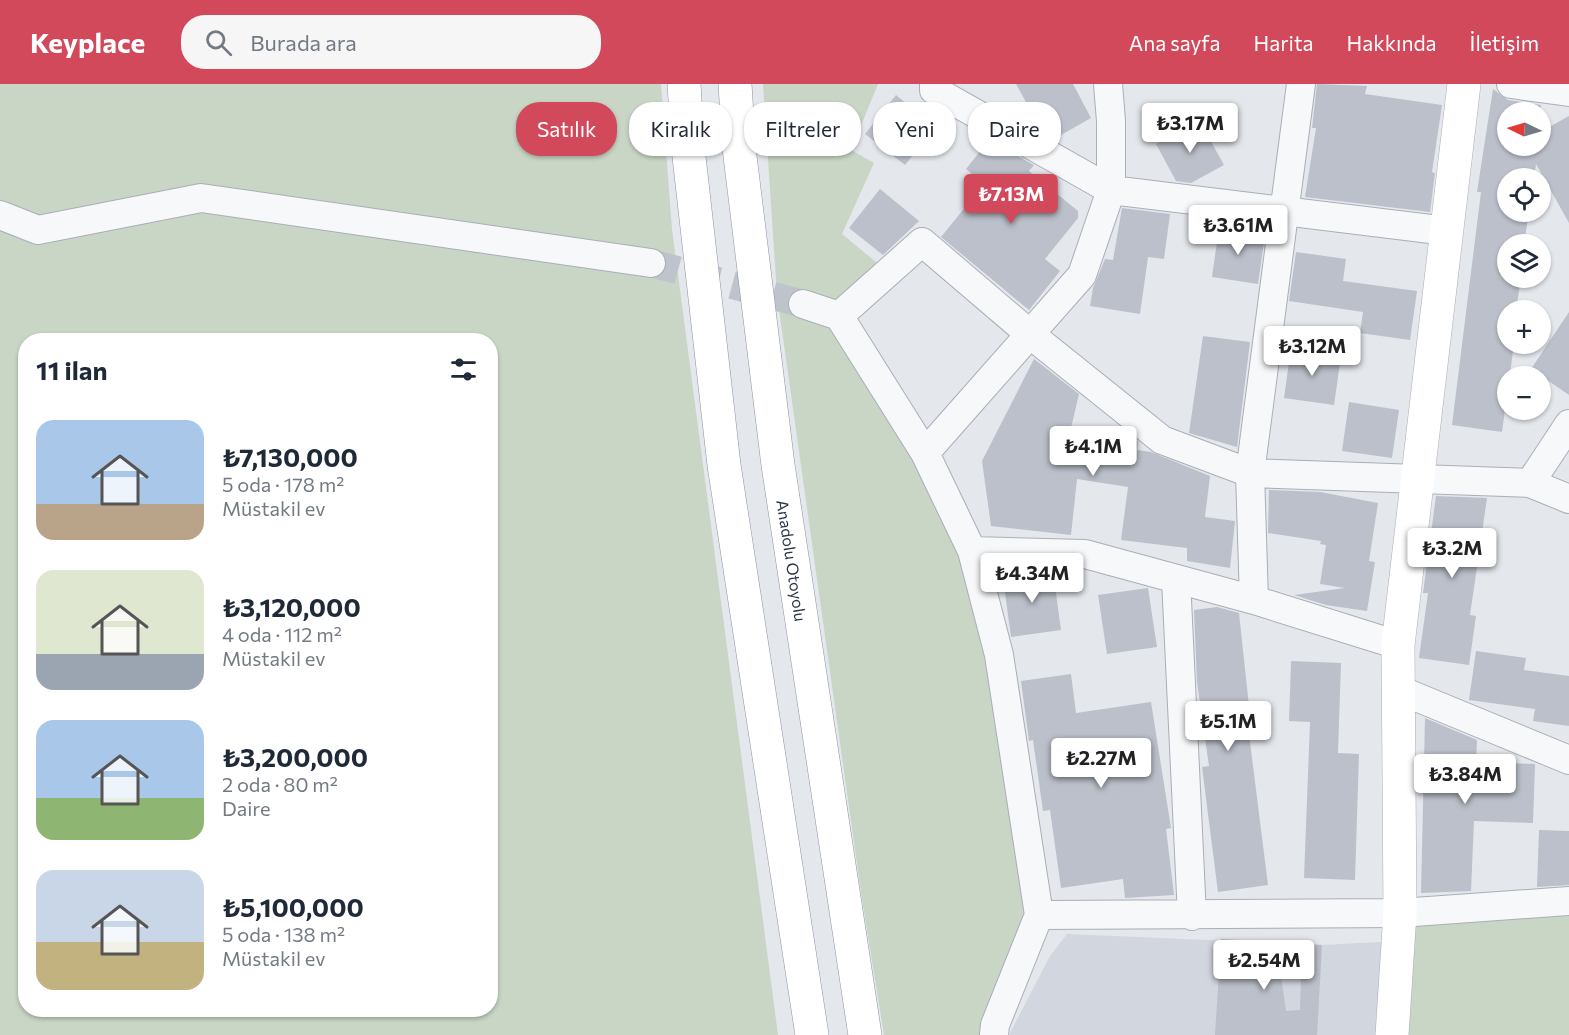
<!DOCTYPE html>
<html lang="tr">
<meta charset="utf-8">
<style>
:root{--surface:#fff;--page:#f6f6f7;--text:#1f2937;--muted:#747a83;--accent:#d1495b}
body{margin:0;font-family:Commissioner,sans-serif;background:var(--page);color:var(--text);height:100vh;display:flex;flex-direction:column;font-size:22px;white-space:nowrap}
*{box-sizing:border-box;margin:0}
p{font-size:20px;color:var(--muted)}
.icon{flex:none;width:33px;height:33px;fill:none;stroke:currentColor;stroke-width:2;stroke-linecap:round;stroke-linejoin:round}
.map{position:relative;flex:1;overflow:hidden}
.panel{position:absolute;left:18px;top:249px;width:480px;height:684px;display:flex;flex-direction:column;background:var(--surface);border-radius:24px;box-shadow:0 2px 4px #0004}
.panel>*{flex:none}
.guide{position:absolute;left:516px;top:18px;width:570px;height:54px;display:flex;gap:12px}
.needle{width:39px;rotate:275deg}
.fabs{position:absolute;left:1497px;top:18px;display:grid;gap:12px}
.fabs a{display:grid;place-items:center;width:54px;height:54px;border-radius:50%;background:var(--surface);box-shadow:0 2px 4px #0004;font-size:30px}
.price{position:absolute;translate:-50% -51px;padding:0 14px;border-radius:6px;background:#fff;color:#222;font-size:20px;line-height:39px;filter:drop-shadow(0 2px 3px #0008)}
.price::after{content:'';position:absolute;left:50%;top:36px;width:18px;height:14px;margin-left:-9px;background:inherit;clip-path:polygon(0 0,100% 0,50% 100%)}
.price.active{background:var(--accent);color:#fff}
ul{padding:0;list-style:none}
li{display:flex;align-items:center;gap:18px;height:150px;padding:0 18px}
li span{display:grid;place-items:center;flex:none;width:168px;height:120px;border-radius:18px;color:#555}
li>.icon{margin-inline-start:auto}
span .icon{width:72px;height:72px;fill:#fffc;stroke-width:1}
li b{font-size:26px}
h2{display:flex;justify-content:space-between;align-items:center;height:72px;padding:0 18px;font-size:26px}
.tag{padding:0 21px;border-radius:24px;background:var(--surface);box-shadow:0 2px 4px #0004;font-size:21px;line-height:54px}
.tag.active{background:var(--accent);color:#fff}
header{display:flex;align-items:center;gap:36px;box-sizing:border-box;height:84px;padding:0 30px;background:var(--accent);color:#fff}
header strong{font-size:28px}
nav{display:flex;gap:33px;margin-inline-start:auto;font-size:21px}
.search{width:420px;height:54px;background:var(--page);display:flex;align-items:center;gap:15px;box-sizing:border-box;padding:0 21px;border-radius:24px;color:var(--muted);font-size:22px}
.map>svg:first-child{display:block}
.built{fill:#d2d6de}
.green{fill:#c9d6c5;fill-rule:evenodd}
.building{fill:#bbc0ca}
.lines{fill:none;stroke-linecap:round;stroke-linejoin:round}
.minor-tunnel{stroke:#bfc3cb;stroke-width:28;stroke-dasharray:28 14;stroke-linecap:butt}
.minor-casing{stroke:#a9aeb7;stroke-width:30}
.secondary-casing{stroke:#a9aeb7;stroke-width:34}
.motorway-casing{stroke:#8b94a3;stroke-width:34}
.minor{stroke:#f7f8fa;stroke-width:28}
.secondary{stroke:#fff;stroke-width:33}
.motorway{stroke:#fff;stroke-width:33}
.labels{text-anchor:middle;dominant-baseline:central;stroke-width:4.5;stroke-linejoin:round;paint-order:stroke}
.street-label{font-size:16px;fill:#2b3445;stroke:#f4f6f9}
</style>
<header>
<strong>Keyplace</strong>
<div class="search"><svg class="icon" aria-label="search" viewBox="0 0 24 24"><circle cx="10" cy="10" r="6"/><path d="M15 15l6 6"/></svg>Burada ara</div>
<nav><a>Ana sayfa</a><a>Harita</a><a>Hakkında</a><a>İletişim</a></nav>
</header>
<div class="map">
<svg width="1569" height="951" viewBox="0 0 1569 951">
<rect width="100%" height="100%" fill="#e4e7ec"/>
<path class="built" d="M1067,850L1322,861L1398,857L1392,951H1009L1050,872Z"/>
<path class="green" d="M0,0H661L672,145L778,951H0ZM26,256H490V926H26Z
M763,0H878L851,66L874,79L842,150L888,188L839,232L972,467L1039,831L994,951H884L862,815L777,211Z
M1569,817V951H1394L1400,829Z"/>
<path class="building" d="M1016,0H1073L1091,34L1054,55L1043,49Z
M1317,0L1367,2L1365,10L1442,21L1432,88L1435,89L1430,128L1305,113L1316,44H1312Z
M1493,5L1508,16L1541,21L1540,28H1508V62H1540V48L1569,32V139L1536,80L1534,94H1508V128H1529L1524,160H1508V194H1521L1516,226H1508V260H1514L1502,348L1452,341L1481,108H1477Z
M896,11L935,43L905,81L865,50Z
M1199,36L1224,81L1191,99L1176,97L1156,60Z
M989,56L1034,81L1029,87L1078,127V134L1045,175L1060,187L1029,226L941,153L984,100L966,85Z
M880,105L919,137L883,171L849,144Z
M1122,124L1170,130L1164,175L1148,173L1140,230L1090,222L1093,204L1105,175L1113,176Z
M1219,144L1265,151L1258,200L1212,193Z
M1296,168L1346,175L1343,197L1417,207L1410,256L1360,249L1363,228L1289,217Z
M1569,228V311L1531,285Z
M1203,252L1250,258L1237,363L1189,349Z
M1291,264L1341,272L1334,321L1284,314Z
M1034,275L1079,310L1071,344L1132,353L1138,358L1137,366L1151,368L1210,392L1205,433L1235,437L1230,484L1187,477V464L1121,456L1128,403L1077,395L1071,451L991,442L982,377Z
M1349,318L1399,326L1392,374L1342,367Z
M1269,406L1320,408L1378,419L1369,477L1375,478L1367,527L1326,521L1294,511L1345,504L1320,500L1326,461L1320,460L1321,457L1268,449Z
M1436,412L1487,414L1470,531L1476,532L1469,581L1419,574L1428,509H1423Z
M1053,487L1061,546L1011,553L1003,494Z
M1148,504L1157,563L1107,570L1098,511Z
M1217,523L1239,529L1252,650H1249L1268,801L1218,808L1202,683L1209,682L1197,598L1194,526Z
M1476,567L1526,574L1524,586L1569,592V642L1533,637L1535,625L1469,616Z
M1291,577L1341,579L1338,669L1359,670L1355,796L1304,794L1310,638L1289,637Z
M1071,590L1076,629L1151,618L1171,744L1166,745L1174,811L1125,814L1123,795L1061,804L1050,726L1043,727L1033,656L1029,657L1021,597Z
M1425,634L1477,656L1476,678L1535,680L1533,739L1474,737L1471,807L1421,809Z
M1539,746L1569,747V801L1537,803Z
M1221,855L1276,858L1286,927L1300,926L1302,860L1322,861L1317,951H1215Z"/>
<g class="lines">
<path class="minor-tunnel" d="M651,179L803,220"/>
<g class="minor-casing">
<path id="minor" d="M934,0V6L1111,106L1447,147
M1511,0L1569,8
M0,131L38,146L201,114L651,179
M803,220L839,232L925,369L972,467L999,571L1039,831L1400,829L1569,817
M839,232L922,158L1031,251L1162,356L1250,389L1530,399L1569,415
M925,369L1082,191L1111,106V37L1108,0
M1530,399L1569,340
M972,467L1085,470L1254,516L1398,561
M1176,495L1192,832
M1254,516L1250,389L1301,0
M1397,605L1569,676
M994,951L995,941L1039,831"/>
</g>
<g class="secondary-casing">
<path id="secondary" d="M1392,951L1400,829L1398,561L1464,0"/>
</g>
<g class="motorway-casing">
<g id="motorway">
<path d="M684,0L688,64L724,381L812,951"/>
<path id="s1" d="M735,0L739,64L778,381L865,951"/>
</g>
</g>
<use href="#minor" class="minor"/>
<use href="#secondary" class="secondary"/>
<use href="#motorway" class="motorway"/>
</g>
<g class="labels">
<g class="street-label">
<text stroke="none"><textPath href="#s1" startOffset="480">Anadolu Otoyolu</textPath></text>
</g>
</g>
</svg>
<div class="fabs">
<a><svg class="needle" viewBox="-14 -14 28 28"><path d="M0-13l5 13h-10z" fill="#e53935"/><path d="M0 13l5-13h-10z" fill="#747a83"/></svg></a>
<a><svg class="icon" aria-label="locate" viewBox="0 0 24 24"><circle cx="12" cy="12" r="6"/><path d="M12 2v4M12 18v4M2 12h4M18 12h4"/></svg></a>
<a><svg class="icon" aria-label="layers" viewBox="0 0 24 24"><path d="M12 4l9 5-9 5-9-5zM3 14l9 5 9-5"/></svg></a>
<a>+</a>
<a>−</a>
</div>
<b class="price" style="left:1190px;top:70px">₺3.17M</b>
<b class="price active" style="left:1011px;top:141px">₺7.13M</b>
<b class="price" style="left:1238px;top:172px">₺3.61M</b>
<b class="price" style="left:1312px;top:293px">₺3.12M</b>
<b class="price" style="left:1093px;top:393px">₺4.1M</b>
<b class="price" style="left:1452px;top:495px">₺3.2M</b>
<b class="price" style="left:1032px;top:520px">₺4.34M</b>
<b class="price" style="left:1228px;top:668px">₺5.1M</b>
<b class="price" style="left:1101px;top:705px">₺2.27M</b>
<b class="price" style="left:1465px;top:721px">₺3.84M</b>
<b class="price" style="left:1264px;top:907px">₺2.54M</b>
<div class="guide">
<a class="tag active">Satılık</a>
<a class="tag">Kiralık</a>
<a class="tag">Filtreler</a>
<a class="tag">Yeni</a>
<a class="tag">Daire</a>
</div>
<section class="panel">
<h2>11 ilan<svg class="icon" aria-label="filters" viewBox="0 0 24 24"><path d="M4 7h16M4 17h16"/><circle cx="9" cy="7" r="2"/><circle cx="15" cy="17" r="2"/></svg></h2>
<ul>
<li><span style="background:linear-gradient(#a9c7e8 70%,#b9a48a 0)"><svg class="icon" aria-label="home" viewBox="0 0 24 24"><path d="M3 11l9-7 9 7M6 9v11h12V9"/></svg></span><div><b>₺7,130,000</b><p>5 oda · 178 m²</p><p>Müstakil ev</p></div></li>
<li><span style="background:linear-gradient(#dfe7d0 70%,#9aa5b1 0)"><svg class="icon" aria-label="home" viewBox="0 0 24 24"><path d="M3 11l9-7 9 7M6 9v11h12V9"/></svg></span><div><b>₺3,120,000</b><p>4 oda · 112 m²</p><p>Müstakil ev</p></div></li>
<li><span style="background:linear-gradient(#a9c7e8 65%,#8fb573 0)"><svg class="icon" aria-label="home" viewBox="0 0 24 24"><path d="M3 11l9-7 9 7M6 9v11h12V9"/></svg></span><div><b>₺3,200,000</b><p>2 oda · 80 m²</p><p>Daire</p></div></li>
<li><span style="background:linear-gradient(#c9d6e8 60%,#c2b280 0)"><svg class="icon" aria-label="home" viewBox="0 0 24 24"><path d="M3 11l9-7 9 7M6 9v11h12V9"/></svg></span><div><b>₺5,100,000</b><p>5 oda · 138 m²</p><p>Müstakil ev</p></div></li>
</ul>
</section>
</div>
